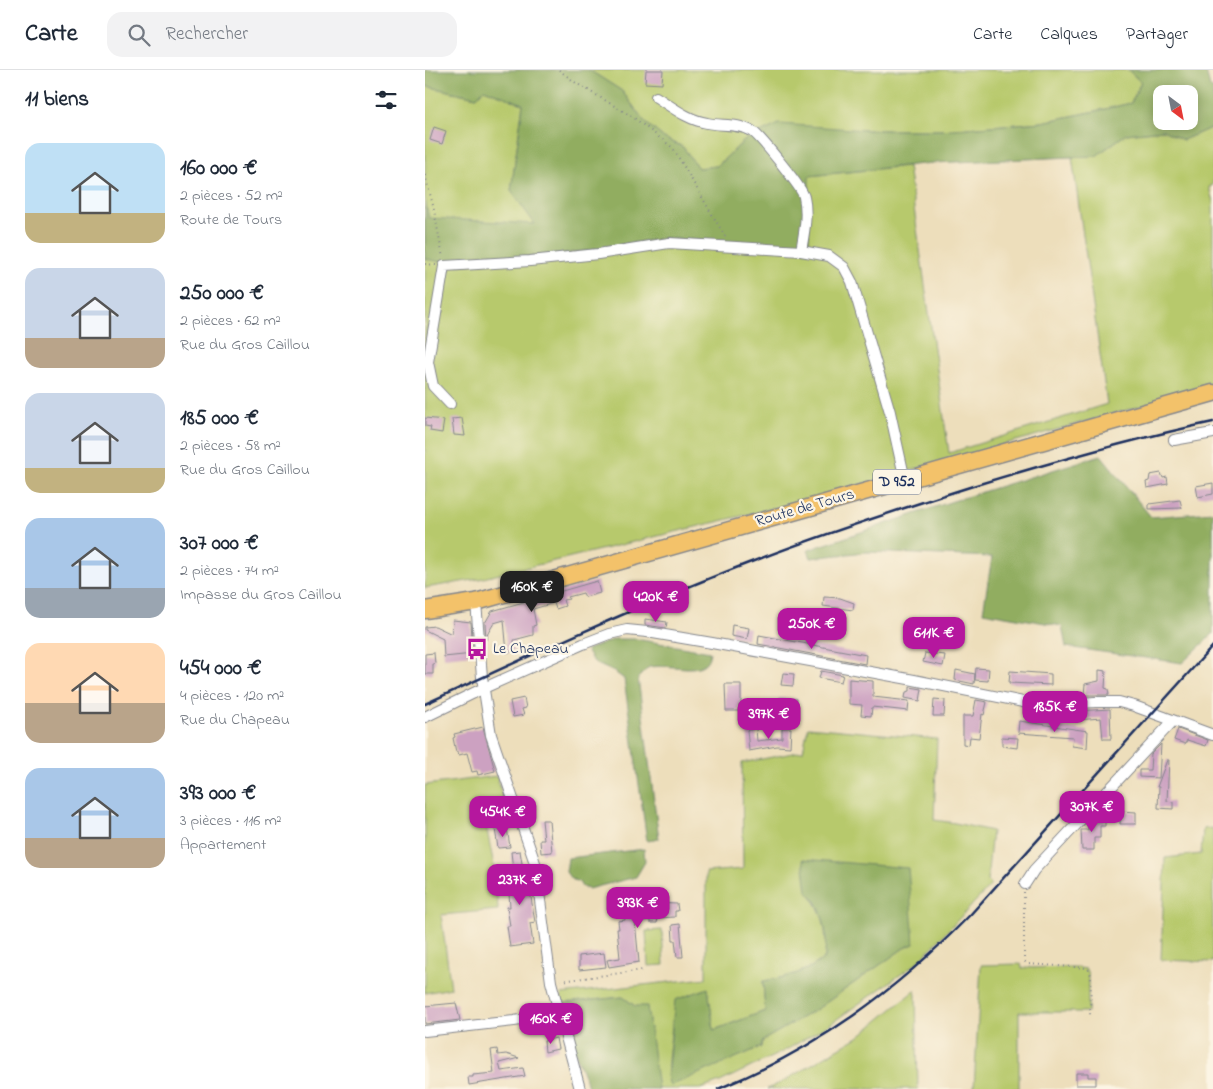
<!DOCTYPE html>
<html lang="fr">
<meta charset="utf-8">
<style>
:root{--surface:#fff;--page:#f2f2f3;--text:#1f2937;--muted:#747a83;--line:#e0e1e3;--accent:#b5179e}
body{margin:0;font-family:"Indie Flower",sans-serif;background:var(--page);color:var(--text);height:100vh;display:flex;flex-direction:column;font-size:19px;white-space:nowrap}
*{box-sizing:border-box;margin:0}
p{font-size:16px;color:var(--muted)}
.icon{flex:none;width:28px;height:28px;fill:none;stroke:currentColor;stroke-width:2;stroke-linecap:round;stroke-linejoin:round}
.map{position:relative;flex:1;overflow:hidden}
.side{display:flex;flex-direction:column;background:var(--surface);width:425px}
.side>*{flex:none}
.needle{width:32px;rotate:148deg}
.buttons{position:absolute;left:728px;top:15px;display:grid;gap:10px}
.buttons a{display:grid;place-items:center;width:45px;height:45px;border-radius:10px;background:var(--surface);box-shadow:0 2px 12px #0003;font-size:25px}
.price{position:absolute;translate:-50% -42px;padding:0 11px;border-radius:10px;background:var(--accent);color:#fff;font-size:16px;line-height:32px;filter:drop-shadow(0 1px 2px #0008)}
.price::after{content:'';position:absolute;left:50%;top:30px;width:15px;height:11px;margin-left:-8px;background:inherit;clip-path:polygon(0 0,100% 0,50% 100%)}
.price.current{background:#222;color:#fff}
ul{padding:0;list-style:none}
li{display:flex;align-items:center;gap:15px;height:125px;padding:0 25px}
li span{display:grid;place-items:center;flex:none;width:140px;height:100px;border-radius:15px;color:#555}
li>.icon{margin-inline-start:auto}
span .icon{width:60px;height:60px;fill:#fffc;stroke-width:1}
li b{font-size:21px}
h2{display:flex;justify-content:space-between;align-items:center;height:60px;padding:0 25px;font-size:21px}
header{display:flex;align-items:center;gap:30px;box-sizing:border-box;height:70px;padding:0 25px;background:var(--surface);border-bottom:1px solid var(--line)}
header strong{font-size:24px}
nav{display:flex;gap:28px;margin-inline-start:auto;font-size:18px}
.search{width:350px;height:45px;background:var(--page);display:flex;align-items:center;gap:12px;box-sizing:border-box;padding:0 18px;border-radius:15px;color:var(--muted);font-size:19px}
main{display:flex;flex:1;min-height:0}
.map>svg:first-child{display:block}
.green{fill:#b7c96c;stroke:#697c65;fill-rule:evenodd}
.forest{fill:#91ad60;stroke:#566e5f;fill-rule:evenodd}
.building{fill:#cca1c1}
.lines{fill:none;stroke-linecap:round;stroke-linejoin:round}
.street-casing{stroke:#84868c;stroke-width:12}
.primary-casing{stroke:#84868c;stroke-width:19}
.path{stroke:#84868c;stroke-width:2;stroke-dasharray:1 4;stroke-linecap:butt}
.street{stroke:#fff;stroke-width:10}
.primary{stroke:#f3c26a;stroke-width:16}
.rail{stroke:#1b2f5e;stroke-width:2.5}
.labels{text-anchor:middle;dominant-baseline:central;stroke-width:4.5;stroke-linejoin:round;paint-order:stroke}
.shield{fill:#fcf5e5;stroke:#5e6a86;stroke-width:1}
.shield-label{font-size:15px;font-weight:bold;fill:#1b2f5e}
.street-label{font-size:16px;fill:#1b2f5e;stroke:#fcf5e5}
.poi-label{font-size:16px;fill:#1b2f5e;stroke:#fcf5e5;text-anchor:start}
</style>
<header>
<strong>Carte</strong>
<div class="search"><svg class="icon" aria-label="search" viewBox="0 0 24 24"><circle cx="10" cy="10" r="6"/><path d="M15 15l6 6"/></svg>Rechercher</div>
<nav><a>Carte</a><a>Calques</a><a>Partager</a></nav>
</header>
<main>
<section class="side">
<h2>11 biens<svg class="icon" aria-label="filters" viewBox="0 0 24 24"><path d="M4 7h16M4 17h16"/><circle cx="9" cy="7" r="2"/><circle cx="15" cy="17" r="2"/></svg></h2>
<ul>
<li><span style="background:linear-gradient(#bfe0f5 70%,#c2b280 0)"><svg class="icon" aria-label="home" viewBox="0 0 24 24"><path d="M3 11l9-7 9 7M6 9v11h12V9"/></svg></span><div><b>160 000 €</b><p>2 pièces · 52 m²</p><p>Route de Tours</p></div></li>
<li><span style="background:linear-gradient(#c9d6e8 70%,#b9a48a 0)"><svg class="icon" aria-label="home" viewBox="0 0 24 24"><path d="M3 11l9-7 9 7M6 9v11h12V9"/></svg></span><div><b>250 000 €</b><p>2 pièces · 62 m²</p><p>Rue du Gros Caillou</p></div></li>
<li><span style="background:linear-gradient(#c9d6e8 75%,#c2b280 0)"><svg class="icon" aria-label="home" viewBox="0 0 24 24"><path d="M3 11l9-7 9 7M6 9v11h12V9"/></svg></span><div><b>185 000 €</b><p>2 pièces · 58 m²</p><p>Rue du Gros Caillou</p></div></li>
<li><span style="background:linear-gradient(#a9c7e8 70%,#9aa5b1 0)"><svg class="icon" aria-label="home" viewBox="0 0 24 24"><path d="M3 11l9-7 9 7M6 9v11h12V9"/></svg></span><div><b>307 000 €</b><p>2 pièces · 74 m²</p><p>Impasse du Gros Caillou</p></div></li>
<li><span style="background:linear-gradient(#ffd9b3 60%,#b9a48a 0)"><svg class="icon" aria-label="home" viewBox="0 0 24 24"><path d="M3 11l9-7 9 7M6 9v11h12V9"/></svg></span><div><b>454 000 €</b><p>4 pièces · 120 m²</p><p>Rue du Chapeau</p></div></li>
<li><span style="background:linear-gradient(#a9c7e8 70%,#b9a48a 0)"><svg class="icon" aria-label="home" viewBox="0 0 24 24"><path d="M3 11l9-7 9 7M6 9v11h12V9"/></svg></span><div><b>393 000 €</b><p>3 pièces · 116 m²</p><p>Appartement</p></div></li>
</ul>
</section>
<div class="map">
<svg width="788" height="1019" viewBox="0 0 788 1019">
<rect width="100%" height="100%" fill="#fcf5e5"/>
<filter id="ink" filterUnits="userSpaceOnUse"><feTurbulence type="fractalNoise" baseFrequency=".02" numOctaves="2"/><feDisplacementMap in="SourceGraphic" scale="10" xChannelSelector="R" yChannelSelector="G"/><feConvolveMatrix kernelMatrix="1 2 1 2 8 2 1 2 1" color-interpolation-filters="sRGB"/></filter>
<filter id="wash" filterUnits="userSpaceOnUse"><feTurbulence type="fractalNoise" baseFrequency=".0096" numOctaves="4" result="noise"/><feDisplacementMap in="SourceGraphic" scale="20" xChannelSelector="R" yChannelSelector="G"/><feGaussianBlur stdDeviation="1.12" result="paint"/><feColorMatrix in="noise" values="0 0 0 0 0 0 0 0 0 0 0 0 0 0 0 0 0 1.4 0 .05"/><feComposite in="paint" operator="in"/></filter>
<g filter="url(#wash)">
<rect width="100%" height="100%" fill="#eddebb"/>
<path class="green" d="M164,0H703L716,12L706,33L676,40L617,52L516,60H441L320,70L292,96L273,98L258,77L239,68L220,52L197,21Z
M0,16L51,27L59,19L98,34L86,121L161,181L239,168L384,181L383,106L483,96L524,383L682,334L647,87L671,86L701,64L738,60L758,70L788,57V115L784,117L788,132V316L362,435L54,509L0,518Z
M383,657L512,669L509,750L530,753L567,761L562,811L566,815L492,893L405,954L361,980L295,1012L275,1019H232L233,1018L210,936L198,927L137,933L136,924L281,908V802L318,799L317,693L378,681ZM382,821L489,874L479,878L392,939L342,968L337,972L336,977L245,1015C239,995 247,971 247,950L283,919L289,960L340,941L338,911C359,908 384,902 400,887C402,860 400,843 382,821Z
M72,706L80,737L59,745L71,806L73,840L16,845L26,918L0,923V715Z
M788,758V892L736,890L740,788L776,784L778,759Z
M237,860L239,895L223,896L221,861Z
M596,894L597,898L648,897L661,899L663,905V942H594V1019H549L556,895Z
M490,920L491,925L493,1019H342L357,1012L433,967Z"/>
<path class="forest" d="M0,0H164L197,21L220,52L239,68L258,77L273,98L292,96L320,70L354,54L441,60H516L617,52L676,40L706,33L716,12L703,0H778L781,2L785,17L788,18V57L758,70L738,60L701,64L671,86L507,93L384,106V181L239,168L161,181L34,195L0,189V129L4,148L110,154L86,121L98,34L59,19L52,27L0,16ZM736,24H764V51H736Z
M676,385L726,447L788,442V564L757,593L641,577L637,556L558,542L567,487L441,482L386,488L383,480L525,432Z
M190,569H211L285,582C283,602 263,598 249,597C240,596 232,596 224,597L213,608L234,769L222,771L199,609C195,606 190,602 185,600C172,594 168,594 161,580Z
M219,779L220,792L211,807L163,819L157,817L154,812L146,809L141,802L143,788Z
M378,789L483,798L489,874L479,878L392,939L342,968L337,972L336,977L245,1016L242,1006L250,930L283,918L289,960L340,941L338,911C359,908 384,902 400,887L401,865L398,849L392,833L382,821Z
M198,927L210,936H222L233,1019H164L147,974L137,933Z"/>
<g id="blocks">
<path class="building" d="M221,0H238L237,14L220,13Z
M9,57L21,61L17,74L5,70Z
M0,348L19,350L17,363L5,361L6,357L0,356Z
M37,348L40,366L29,365L27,349Z
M736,403L738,408L742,407L743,414L722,418L721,412L724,411L725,405Z
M788,413V424L773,427L771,416Z
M755,430L757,438L724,439V434Z
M172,511L175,523L160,527L158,523L143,527L144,529L138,530L140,536L131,539L129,533L108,539L111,555L108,556V565L89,570L90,580L82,583L79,550L69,553L63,563L61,570L60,553L67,541Z
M399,527L415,528L429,533L428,540L398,536Z
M220,549L242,552L241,558L220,555Z
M28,550L46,552L48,584L19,587L18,569L0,560V557L10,556L27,564Z
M307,555L324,558L322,569L306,566Z
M334,565L441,585L440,594L333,574Z
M9,583L10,594H8V604H0V584Z
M500,583L520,585L518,596L498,592Z
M551,598L564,599L563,611L550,610Z
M531,600L550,604L549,614L530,610Z
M674,600L681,601L680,618L683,619L684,625H659L660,614L674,611Z
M396,601L418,605L416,612L394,608Z
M585,601L626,604V615L584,613Z
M358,603L369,604L368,616L356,615Z
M424,609L448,611V627L484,631L483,641L447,637L446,646L436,645L437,635L424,634Z
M300,614H316V635H314V641H301Z
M485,617L497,619L495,631L480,628L481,622L485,621Z
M99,628L101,638L97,639L99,645L88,647L85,631Z
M354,628L372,629V640L353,639Z
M509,629L520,630L519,646H508Z
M551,630L562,632L559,645L557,644L554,668L545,667L544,675L538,674V646H548Z
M685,639L686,669H678L676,648L652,650L650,641Z
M594,651L663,661L662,678L647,676L648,667L593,663Z
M58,657L70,701L53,705L52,701L47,702L42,683L34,685L33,682H31L28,668L30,667L29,664Z
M357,658H366L365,677L352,676L324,681L322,660L331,659L332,671L357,668Z
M753,659L783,670L781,676L762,670L760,674L749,670Z
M577,667L593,668L592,678L577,676Z
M736,674L734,708L714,707V700H725L726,684Z
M742,690H744L742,731L748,732V739L733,738L734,717H732Z
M696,741L711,742V754H695Z
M668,746L680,747V756H675V768H669V780H657L656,760H663V752Z
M117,750H124L127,782L116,783L115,770H119Z
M82,758L85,777L73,778L70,759Z
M95,781L101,818L105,821L110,852L105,853L108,874L85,877L82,856H85L82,837H85L84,824H88L85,801L88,800L86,782Z
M225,833L252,834L253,841H250V847L233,848L232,853H225V850L210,851L214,892L184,897L182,890L195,888L192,859H194L193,851L200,850L199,837L223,835Z
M255,854L258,887H252L250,870H248L247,855Z
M179,883L181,897L154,900V886Z
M31,933L35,950L0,954V936Z
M131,968L133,979L120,982L119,971Z
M72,979L73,985L81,984L94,988L74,993L76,1001L98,998L100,1006L44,1015L43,1007H48V1005L69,1003L66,980Z
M651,1003H663V1007H671V1015H651Z"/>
</g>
</g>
<g filter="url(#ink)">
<use href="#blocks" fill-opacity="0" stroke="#84868c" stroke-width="1"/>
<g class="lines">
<g class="street-casing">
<path id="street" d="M231,27C247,37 263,50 282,53C296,56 313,53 327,61C335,66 378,119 379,127C383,145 379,163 376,181
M25,334L8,316L3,292L19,196L105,191L173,184L244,173L376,181L404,186L419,197L427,212L465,342L480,410
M749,370L788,363
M51,532L57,607L66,665L110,793L126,912L155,1019
M0,647L59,618L158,574L184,564L202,560L222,562L287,573L489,610L603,633L628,635L670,632H694L709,636L788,665
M600,814L609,800L748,651
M0,961L89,951L134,944"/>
</g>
<g class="primary-casing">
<path id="primary" d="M0,540L51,532L788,323"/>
</g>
<path class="path" d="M134,0L151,13L208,47L248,78L301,168
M0,105L8,135L18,188
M0,194L11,195
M599,822V891L603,894L663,898L666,905L665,947
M136,911L218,900"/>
<use href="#street" class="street"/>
<use href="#primary" class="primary"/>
<path class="rail" d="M0,634C106,585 212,536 321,494C395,465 472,440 548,416C627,392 707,369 788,352
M293,1019C392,979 471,921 545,845L788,576"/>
</g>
</g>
<defs>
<g id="bus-bare" transform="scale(1.725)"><path d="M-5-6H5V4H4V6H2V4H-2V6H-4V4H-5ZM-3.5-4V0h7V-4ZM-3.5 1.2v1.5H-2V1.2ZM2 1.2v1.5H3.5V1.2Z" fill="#b5179e" stroke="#fcf5e5" stroke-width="2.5" paint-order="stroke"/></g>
</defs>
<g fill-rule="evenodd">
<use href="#bus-bare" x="52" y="579"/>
</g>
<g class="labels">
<rect class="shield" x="448" y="399.5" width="48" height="25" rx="4"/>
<g class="shield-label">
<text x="472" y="412">D 952</text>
</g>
<g class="street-label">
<text transform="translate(380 438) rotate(-16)">Route de Tours</text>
</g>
<g class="poi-label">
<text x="68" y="579">Le Chapeau</text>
</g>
</g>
</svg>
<div class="buttons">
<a><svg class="needle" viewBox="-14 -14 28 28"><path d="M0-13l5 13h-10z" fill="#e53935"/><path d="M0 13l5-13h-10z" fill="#747a83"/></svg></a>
</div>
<b class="price current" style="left:107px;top:543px">160K €</b>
<b class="price" style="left:231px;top:553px">420K €</b>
<b class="price" style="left:387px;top:580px">250K €</b>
<b class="price" style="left:509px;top:589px">611K €</b>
<b class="price" style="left:630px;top:663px">185K €</b>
<b class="price" style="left:344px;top:670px">397K €</b>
<b class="price" style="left:667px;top:763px">307K €</b>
<b class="price" style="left:78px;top:768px">454K €</b>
<b class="price" style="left:95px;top:836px">237K €</b>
<b class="price" style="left:213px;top:859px">393K €</b>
<b class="price" style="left:126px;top:975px">160K €</b>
</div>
</main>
